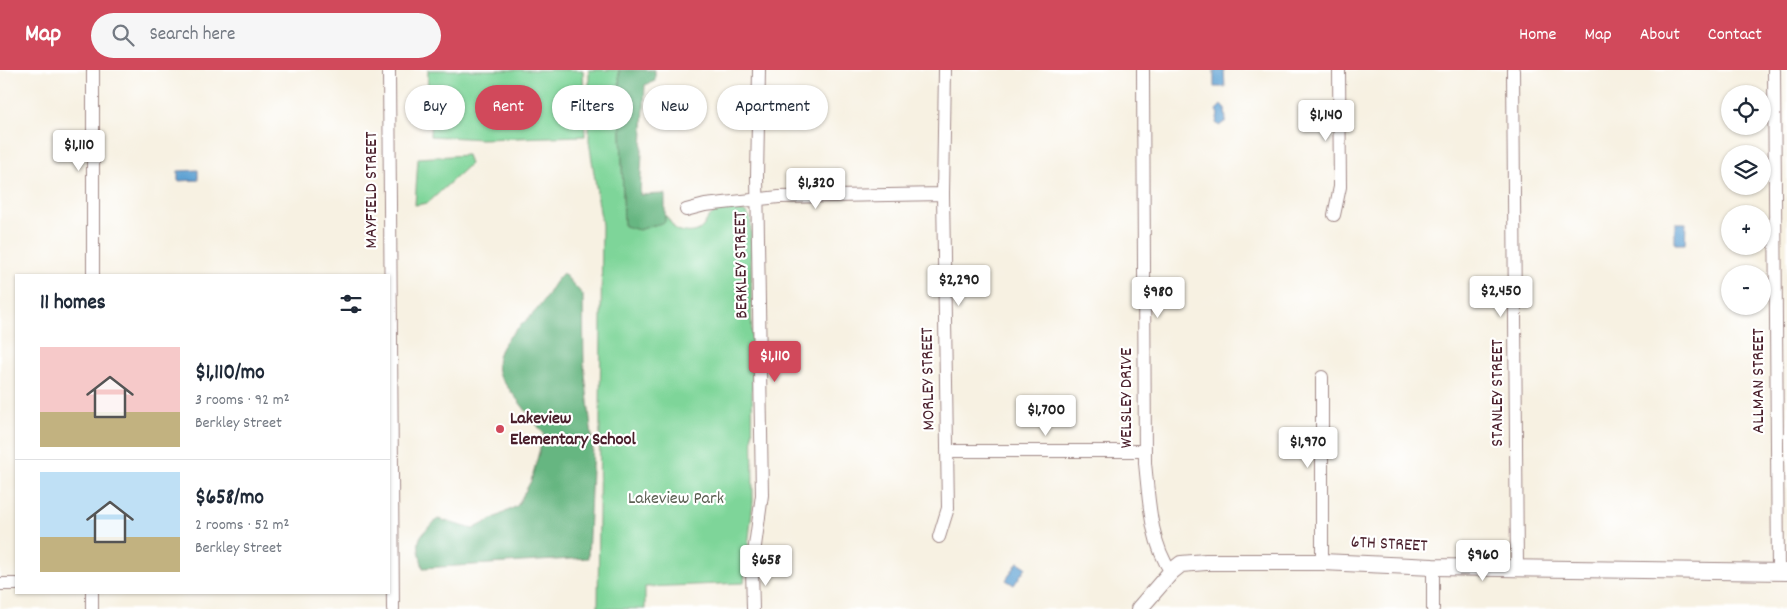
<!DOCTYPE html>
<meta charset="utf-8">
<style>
:root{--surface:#fff;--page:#f6f6f7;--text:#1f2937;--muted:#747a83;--line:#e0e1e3;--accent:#d1495b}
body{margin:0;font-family:Dekko,sans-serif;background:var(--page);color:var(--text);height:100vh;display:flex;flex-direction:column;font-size:19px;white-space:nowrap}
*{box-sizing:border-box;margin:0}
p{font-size:16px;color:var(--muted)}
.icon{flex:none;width:28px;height:28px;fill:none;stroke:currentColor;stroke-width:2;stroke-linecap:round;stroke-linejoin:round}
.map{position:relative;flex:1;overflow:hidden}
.details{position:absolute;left:15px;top:204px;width:375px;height:320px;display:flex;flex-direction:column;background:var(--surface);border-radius:0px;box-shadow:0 1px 4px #0004}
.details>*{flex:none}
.top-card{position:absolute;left:405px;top:15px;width:475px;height:45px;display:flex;gap:10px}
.buttons{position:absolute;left:1721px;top:15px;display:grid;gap:10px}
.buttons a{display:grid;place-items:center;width:50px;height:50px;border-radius:50%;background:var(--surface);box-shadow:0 1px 4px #0004;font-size:25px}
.price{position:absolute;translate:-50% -42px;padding:0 11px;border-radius:5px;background:#fff;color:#222;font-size:16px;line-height:32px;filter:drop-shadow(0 1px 2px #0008)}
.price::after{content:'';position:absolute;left:50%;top:30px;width:15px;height:11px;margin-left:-8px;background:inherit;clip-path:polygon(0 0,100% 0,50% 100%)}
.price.selected{background:var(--accent);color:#fff}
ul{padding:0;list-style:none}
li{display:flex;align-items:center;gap:15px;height:125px;padding:0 25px}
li+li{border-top:1px solid var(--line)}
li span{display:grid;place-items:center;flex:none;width:140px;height:100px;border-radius:0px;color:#555}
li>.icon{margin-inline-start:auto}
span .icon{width:60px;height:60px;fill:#fffc;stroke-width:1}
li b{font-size:21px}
h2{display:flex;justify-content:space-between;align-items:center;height:60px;padding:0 25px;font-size:21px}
.tag{padding:0 18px;border-radius:22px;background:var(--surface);box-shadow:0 1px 4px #0004;font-size:18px;line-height:45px}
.tag.selected{background:var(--accent);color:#fff}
header{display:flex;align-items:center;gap:30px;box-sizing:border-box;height:70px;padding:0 25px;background:var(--accent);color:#fff}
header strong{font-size:24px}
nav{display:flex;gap:28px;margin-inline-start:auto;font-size:18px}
.search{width:350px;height:45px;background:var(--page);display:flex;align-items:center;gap:12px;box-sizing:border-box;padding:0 18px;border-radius:28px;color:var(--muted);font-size:19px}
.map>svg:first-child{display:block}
.green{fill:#7ed599;stroke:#647a62}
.forest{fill:#66b681;stroke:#586a56}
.water{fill:#5ea2d3;stroke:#54607f}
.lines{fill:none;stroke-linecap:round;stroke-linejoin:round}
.minor-casing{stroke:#a08886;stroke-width:14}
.tertiary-casing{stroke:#a08886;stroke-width:18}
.minor{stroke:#fff;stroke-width:12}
.tertiary{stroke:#fff;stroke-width:16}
.poi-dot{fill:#d1495b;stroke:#fff;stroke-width:2}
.labels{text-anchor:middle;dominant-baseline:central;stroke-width:4.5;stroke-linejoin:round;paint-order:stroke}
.street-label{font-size:18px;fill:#4a1f2b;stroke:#fff}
.poi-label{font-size:18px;font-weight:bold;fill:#4a1f2b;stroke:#fff;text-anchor:start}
.park-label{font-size:18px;fill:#5c5f52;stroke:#fff}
</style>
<header>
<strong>Map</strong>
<div class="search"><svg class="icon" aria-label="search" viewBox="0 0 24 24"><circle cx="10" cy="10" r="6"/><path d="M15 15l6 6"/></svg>Search here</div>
<nav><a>Home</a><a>Map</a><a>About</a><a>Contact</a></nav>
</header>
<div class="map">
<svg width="1787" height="539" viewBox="0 0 1787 539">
<rect width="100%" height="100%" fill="#fff"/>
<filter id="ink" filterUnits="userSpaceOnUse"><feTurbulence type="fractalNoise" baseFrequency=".02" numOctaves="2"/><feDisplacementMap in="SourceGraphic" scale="10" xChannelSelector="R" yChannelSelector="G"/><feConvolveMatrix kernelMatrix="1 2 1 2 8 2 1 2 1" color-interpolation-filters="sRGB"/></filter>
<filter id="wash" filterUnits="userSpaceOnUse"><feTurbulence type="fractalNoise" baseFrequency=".0096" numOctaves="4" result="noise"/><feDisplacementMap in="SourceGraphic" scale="20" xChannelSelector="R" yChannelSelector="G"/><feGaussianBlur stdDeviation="1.12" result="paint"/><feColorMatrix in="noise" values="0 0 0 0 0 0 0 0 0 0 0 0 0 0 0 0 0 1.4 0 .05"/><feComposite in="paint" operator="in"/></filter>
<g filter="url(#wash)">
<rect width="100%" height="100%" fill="#f7f1e2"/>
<path class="green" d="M428,0H583L585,66L481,69L430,66L431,42L427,41Z
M589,0H619L624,151L666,146L676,160C684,162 692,164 699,160C706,156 706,147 714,143C724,137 749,137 751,151L753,432L744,513L645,517V539H598L602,155L589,71Z
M467,85L470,94L428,133L415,135L418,88Z"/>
<path class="forest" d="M619,0H655V11L645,15L640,125L665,124V152L639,160L624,156Z
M563,203L583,225L584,295L593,376L588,488L423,498C416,470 415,468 438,449L473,459L517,436L531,411L544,364L499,306C489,274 522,258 539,237C548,226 552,213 563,203Z"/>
<path class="water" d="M1214,0H1224L1225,17H1214Z
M1221,35L1225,38L1226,51L1219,56L1216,53L1218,44L1216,40Z
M198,100V110L178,111V101Z
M1675,153H1686L1685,174H1675Z
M1018,492L1026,497L1014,515L1006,510Z"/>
</g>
<g filter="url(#ink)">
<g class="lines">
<g class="minor-casing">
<path id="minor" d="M389,0L393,539
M1143,0L1145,393C1149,429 1150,472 1171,502
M1513,0L1517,497
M1774,0L1778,501
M686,140L705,135L779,127L943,124
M1334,145L1340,117L1339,0
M93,205V0
M948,381H1145
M939,467L948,438L943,124L945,0
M1322,492V307
M1433,497V539
M0,514H16
M92,522V539
M753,539L752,498L762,425L757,106L759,0"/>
</g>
<g class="tertiary-casing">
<path id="tertiary" d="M1139,539L1171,502L1181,494L1206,492H1322L1433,497L1787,502"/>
</g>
<use href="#minor" class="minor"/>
<use href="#tertiary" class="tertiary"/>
</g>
</g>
<circle class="poi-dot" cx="500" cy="359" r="5"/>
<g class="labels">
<g class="street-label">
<text transform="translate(372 120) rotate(-90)">MAYFIELD STREET</text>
<text transform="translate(742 195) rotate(-91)">BERKLEY STREET</text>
<text transform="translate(929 309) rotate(-91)">MORLEY STREET</text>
<text transform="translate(1759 311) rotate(-90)">ALLMAN STREET</text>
<text transform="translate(1498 323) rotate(-90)">STANLEY STREET</text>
<text transform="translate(1127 328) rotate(-90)">WELSLEY DRIVE</text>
<text transform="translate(1389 475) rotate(3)">6TH STREET</text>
</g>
<g class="poi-label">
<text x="510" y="349">Lakeview<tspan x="510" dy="21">Elementary School</tspan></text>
</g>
<g class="park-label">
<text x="676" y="429">Lakeview Park</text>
</g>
</g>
</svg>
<div class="buttons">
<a><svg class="icon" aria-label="locate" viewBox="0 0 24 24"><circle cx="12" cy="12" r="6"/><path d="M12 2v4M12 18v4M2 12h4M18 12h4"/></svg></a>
<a><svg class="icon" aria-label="layers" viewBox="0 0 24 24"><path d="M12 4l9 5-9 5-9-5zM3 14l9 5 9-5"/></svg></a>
<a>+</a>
<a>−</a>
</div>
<b class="price" style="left:1326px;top:72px">$1,140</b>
<b class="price" style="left:79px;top:102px">$1,110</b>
<b class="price" style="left:816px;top:140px">$1,320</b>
<b class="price" style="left:959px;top:237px">$2,290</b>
<b class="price" style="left:1501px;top:248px">$2,450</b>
<b class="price" style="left:1158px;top:249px">$980</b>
<b class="price selected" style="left:775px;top:313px">$1,110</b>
<b class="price" style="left:1046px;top:367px">$1,700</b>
<b class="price" style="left:1308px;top:399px">$1,970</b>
<b class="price" style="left:1483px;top:512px">$960</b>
<b class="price" style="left:766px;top:517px">$658</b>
<div class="top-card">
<a class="tag">Buy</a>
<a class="tag selected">Rent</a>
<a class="tag">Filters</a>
<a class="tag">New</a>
<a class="tag">Apartment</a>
</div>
<section class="details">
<h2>11 homes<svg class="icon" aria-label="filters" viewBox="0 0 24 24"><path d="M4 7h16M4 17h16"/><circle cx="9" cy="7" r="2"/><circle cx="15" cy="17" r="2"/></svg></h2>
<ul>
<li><span style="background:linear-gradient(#f6c9c9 65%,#c2b280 0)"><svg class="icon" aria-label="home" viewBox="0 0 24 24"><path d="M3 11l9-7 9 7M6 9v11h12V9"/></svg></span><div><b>$1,110/mo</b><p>3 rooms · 92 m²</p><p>Berkley Street</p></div></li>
<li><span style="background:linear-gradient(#bfe0f5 65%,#c2b280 0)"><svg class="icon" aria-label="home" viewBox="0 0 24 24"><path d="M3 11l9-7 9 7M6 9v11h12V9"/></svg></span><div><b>$658/mo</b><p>2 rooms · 52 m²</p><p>Berkley Street</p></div></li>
</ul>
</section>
</div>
